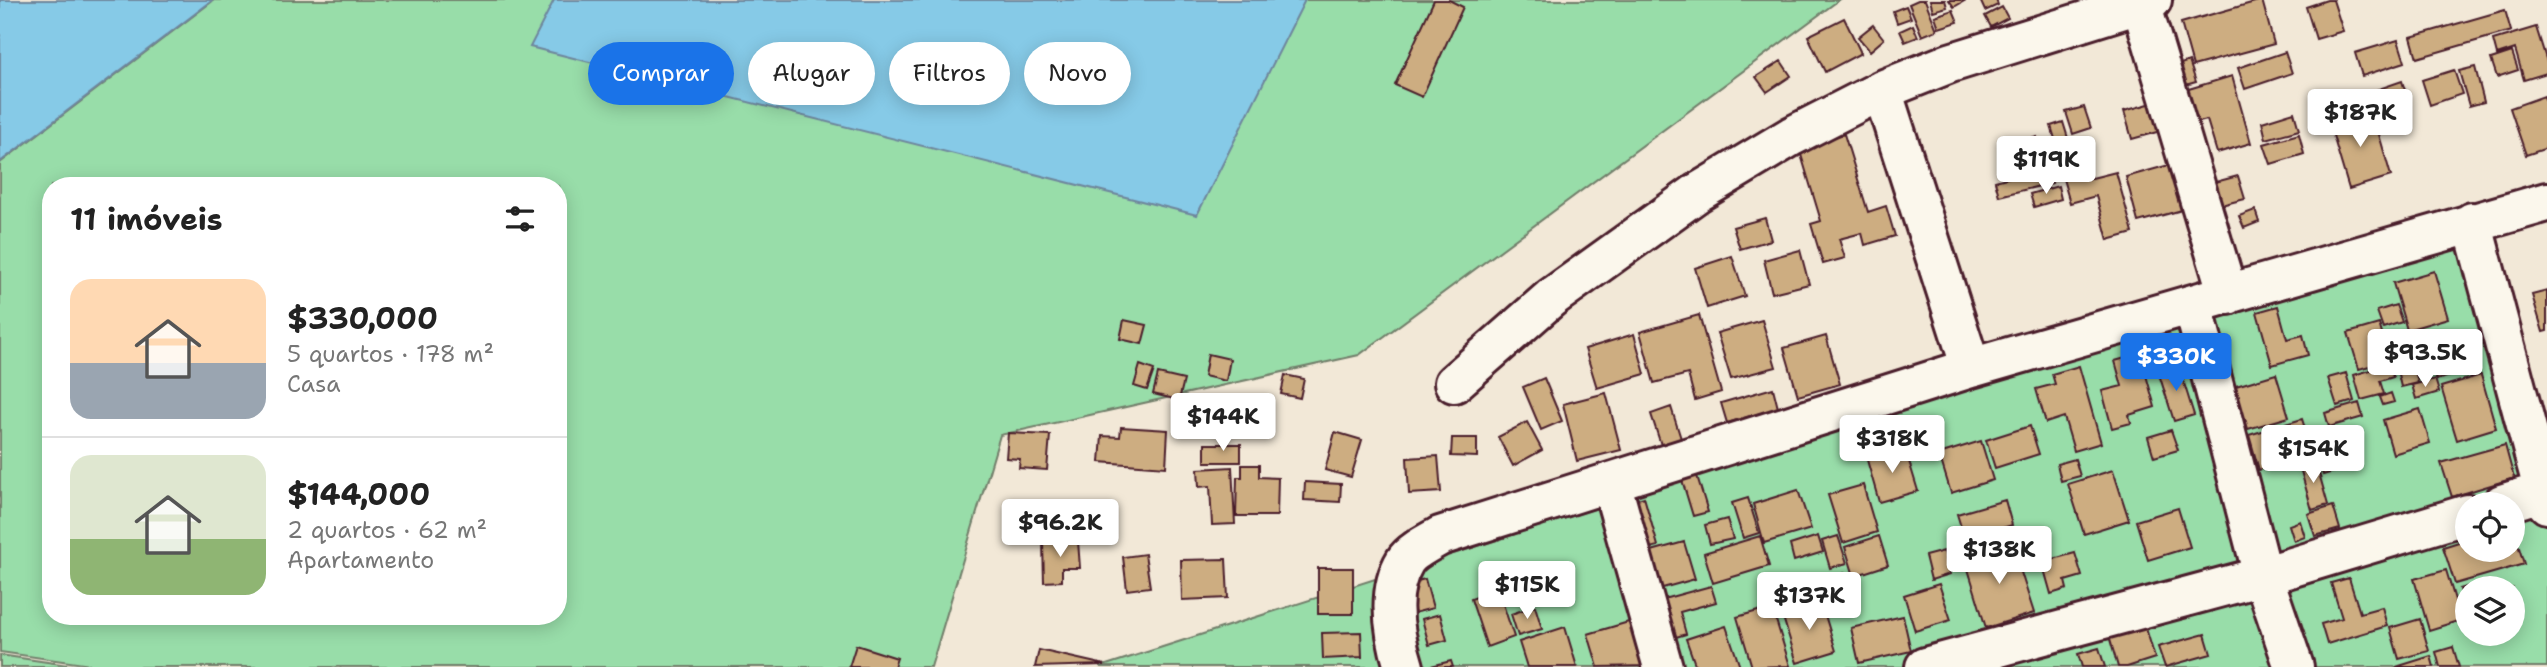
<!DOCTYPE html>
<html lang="pt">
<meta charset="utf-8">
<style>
:root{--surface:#fff;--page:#f6f6f6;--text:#222;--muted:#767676;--line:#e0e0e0;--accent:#1a73e8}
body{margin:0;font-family:"Shantell Sans",sans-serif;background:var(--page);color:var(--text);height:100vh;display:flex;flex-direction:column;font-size:26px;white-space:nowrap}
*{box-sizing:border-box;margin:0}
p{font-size:23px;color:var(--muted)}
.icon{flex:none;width:38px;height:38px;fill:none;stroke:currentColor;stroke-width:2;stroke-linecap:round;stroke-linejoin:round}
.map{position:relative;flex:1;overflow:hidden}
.panel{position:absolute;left:42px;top:177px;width:525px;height:448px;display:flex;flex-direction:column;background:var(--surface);border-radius:28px;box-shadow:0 4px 18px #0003}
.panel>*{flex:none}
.banner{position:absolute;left:588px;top:42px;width:665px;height:63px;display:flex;gap:14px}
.buttons{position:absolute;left:2455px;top:492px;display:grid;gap:14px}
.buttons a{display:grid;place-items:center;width:70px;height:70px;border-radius:50%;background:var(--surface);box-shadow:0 4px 18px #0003;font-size:35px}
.price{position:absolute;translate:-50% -60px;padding:0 16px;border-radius:7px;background:#fff;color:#222;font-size:23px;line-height:46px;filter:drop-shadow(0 2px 4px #0008)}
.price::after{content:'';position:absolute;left:50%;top:42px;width:21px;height:16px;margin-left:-10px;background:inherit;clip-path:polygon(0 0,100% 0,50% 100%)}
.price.current{background:var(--accent);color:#fff}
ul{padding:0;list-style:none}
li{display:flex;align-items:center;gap:21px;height:175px;padding:0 28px}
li+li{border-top:2px solid var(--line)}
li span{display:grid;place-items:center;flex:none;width:196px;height:140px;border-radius:21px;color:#555}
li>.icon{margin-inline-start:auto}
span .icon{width:84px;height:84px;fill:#fffc;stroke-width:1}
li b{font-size:30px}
h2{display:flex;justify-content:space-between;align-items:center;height:84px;padding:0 28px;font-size:30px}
.tag{padding:0 24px;border-radius:32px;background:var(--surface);box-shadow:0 4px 18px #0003;font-size:24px;line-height:63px}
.tag.current{background:var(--accent);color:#fff}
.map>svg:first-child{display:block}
.green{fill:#98dda9;stroke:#717e6a;stroke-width:2;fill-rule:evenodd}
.water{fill:#86cae7;stroke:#6e869c;stroke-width:2}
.building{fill:#cdad81;stroke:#4a1f2b;stroke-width:2}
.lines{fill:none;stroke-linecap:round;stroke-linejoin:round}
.minor-casing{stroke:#4a1f2b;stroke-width:44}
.minor{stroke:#fbf7ec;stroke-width:38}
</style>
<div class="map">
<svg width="2547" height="667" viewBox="0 0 2547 667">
<rect width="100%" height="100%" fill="#f2e8d7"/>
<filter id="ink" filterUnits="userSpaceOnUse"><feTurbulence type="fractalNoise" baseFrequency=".0143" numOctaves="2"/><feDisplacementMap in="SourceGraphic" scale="14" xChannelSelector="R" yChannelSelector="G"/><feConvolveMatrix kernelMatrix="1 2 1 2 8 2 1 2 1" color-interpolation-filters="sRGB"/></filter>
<g filter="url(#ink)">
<path class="green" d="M214,0H1839L1359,355L1000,435L931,667H104L0,652V163ZM51,186H558V616H51Z
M2463,231L2547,501V667H1100ZM2468,504H2513V550H2468ZM2468,588H2513V634H2468Z
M0,655L81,667H0Z"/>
<path class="water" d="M0,0H213L0,162Z
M554,0H1305L1197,215L530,47Z"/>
<path class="building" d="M1434,0H1449L1463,7L1422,97L1395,85Z
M1918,0H1925L1937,30L1922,36L1909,4Z
M1930,0H1945L1947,7L1933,11Z
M1949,0H1966L1954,7Z
M1980,0H1996L1998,5L1985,11Z
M2262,0L2274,44L2193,66L2181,23Z
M2327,0H2333L2343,31L2316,39L2306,7Z
M1906,6L1911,18L1897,23L1893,11Z
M2002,7L2008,18L1991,27L1985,16Z
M1953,10L1958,22L1939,28L1935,16Z
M2505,10L2511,31L2417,58L2411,37Z
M1844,18L1861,53L1825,72L1808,36Z
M1873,25L1884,39L1870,51L1858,37Z
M1913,25L1918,37L1905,42L1900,31Z
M2536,27L2547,62V73L2524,80L2515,49L2497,55L2493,40Z
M2398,40L2405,62L2362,76L2355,53Z
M2285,52L2292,73L2245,89L2238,68Z
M2512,52L2518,70L2497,77L2491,59Z
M1781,61L1791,76L1767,92L1756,77Z
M2189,61L2196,82L2182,86L2175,66Z
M2475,67L2484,102L2469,106L2459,71Z
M2454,70L2462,94L2430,105L2422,80Z
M2232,76L2251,143L2217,153L2207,120L2191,124L2182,91Z
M2402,81L2411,109L2379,119L2370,92Z
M2544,96L2547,106V148L2526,155L2510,108Z
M2156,102L2164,130L2132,139L2124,111Z
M2084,107L2091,128L2073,134L2066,112Z
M2372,110L2391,176L2349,189L2329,122Z
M2294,112L2299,130L2266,139L2262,122Z
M2063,122L2071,148L2059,152L2051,126Z
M1844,134L1868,212L1886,206L1895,236L1865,245L1862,233L1839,239L1845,258L1823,264L1811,224L1821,221L1799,148Z
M2299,134L2304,154L2271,164L2264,144Z
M2037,137L2044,161L2022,168L2014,144Z
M2083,158L2088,179L2116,172L2133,233L2108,240L2096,196L2070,203L2059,165Z
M2169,165L2182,210L2138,222L2126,177Z
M2048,167L2052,183L1999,196L1995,181Z
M2238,176L2245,199L2213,207L2208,184Z
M2058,186L2061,199L2034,207L2030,194Z
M2255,210L2259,222L2244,228L2239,216Z
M1765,218L1771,240L1740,249L1733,227Z
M1800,250L1809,284L1772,293L1764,260Z
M1732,256L1745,296L1707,308L1695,268Z
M2434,271L2448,318L2407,330L2393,283Z
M2547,291V331L2543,332L2532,295Z
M2396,305L2402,322L2383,328L2377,311Z
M2278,306L2287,339L2303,335L2308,355L2272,365L2257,312Z
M1699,315L1721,392L1695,400L1688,374L1654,383L1640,332Z
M1124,320L1147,325L1142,344L1120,339Z
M1762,320L1776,367L1731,379L1717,333Z
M2379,324L2390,360L2359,369L2348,333Z
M1634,334L1645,374L1597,388L1585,349Z
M1826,336L1840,384L1798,396L1784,348Z
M1208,354L1230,359L1226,381L1204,376Z
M2140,354L2155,407L2129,415L2131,423L2112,428L2102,391L2122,386L2115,361Z
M2457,357L2461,373L2436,380L2432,364Z
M2178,364L2194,415L2174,421L2158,371Z
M2390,364L2393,377L2380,381L2384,394L2361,400L2354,375Z
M1140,365L1154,370L1147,390L1134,386Z
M2414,365L2418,383L2401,387L2397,370Z
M2079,366L2101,443L2074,451L2064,417L2046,423L2036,389L2055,384L2052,374Z
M2346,373L2354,401L2337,406L2328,378Z
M1158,374L1184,380L1179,400L1153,394Z
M2276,374L2289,417L2248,429L2236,386Z
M1285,375L1304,379L1300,398L1281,394Z
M2481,375L2496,428L2457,440L2441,387Z
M1544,378L1562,421L1541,430L1523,387Z
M2435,379L2439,392L2416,399L2412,385Z
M1773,388L1778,408L1727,423L1721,403Z
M1606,393L1621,450L1577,461L1563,404Z
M2391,393L2394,402L2383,405L2380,397Z
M2359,403L2363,417L2329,427L2325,413Z
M1671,407L1683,445L1663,451L1651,414Z
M2420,409L2430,443L2393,454L2383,420Z
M2302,419L2313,454L2259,470L2249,435Z
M1527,422L1542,450L1513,466L1498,437Z
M2030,426L2039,454L1995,468L1986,440Z
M1121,427L1168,430L1166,467L1100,462L1102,436L1120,437Z
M2171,430L2178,450L2154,457L2148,437Z
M1335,432L1362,440L1351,477L1325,470Z
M1008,433L1050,435L1047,470L1019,468L1020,459L1006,458Z
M1452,438H1477V457L1451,456Z
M2331,439L2340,470L2323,475L2314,445Z
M1981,441L1993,480L1951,493L1939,454Z
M1205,444H1241V462H1205Z
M2505,445L2514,478L2452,497L2441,463Z
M1905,448L1918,491L1879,502L1867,460Z
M1438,456L1441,492L1409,494L1407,458Z
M2075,459L2080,476L2061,481L2057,464Z
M2315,459L2328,505L2312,510L2299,464Z
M1242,465H1259V477L1278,478L1277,516H1236L1237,477H1242Z
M1694,466L1708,512L1693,516L1679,470Z
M1232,467L1235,524L1212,525L1210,486L1199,487L1198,469Z
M2113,470L2129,520L2084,534L2068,484Z
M1305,482L1341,484L1340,502L1304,500Z
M1863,485L1877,532L1843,543L1828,495Z
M1798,490L1811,529L1764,543L1753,504Z
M1644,497L1658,546L1642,550L1628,502Z
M1748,498L1759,533L1743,538L1732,503Z
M2005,500L2012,525L1965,540L1957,514Z
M2333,506L2340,529L2315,536L2308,514Z
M2178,508L2190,547L2148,560L2136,521Z
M1727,519L1733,539L1710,544L1705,525Z
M2300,521L2305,537L2294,541L2289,525Z
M2513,528L2524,564L2455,584L2443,547L2468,539V550H2513Z
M1760,536L1769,566L1713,583L1704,553Z
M1818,536L1823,552L1794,561L1790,545Z
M1838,536L1847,563L1830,568L1822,541Z
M1879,536L1888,565L1854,576L1845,547Z
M1078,541L1080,568H1062V581L1044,582L1043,542Z
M1684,542L1695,579L1659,589L1648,552Z
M2012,544L2034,613L1986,628L1965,559Z
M1944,551L1950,574L1931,580L1925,556Z
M2075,553L2082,576L2065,581L2067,589L2051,594L2042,562Z
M1145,554L1150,587L1127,590L1123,557Z
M1226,559L1228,598L1182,600L1181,560Z
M1318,568H1353V614H1318Z
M2446,570L2461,620L2429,630L2414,579Z
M1845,573L1851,594L1840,597L1835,576Z
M2349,578L2360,613L2382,607L2387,626L2327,644L2321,624L2342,618L2331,583Z
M1425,579L1433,608L1410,614L1402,585Z
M2487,581L2489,588H2468V604L2465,605L2460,589Z
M1939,584L1951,620L1915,631L1904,595Z
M1711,586L1716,602L1680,612L1686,634L1666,640L1656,601Z
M1498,589L1514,637L1487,647L1471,599Z
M1821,602L1836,651L1797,663L1782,614Z
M1535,606L1542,629L1518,636L1511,614Z
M1772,607L1790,666L1752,667L1737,617Z
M1440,614L1447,640L1429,645L1422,619Z
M1903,616L1911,651L1859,663L1851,628Z
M2420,619L2429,651L2399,659L2390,628Z
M1632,621L1646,666L1598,667L1588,634Z
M2145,625L2155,658L2127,667H2118L2109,636Z
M1726,626L1740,667H1696L1686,639Z
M1565,627L1577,667H1527L1519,642Z
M1361,632L1362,657L1323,659L1322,633Z
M2205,634L2211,654L2165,667L2158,647Z
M856,645L897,658L894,667H849Z
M2453,647L2459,667H2440L2436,652Z
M2099,648L2105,667H2082L2078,654Z
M1039,650L1105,665L1035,667Z
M2431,656L2434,667H2396Z
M1451,661L1453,667H1427Z"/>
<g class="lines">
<g class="minor-casing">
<path id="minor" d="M2140,0L2228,295
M1882,90L1971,368
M2472,222L2547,504
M2193,305L2263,576L2294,667
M1454,383L1551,298L1697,193L1792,136L1882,90L1950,63L2152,0
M1611,482L1663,667
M2502,504L2547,490
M1404,667C1394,635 1386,592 1405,561C1411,551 1430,542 1440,536L1971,368L2547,202
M1925,667L2263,576L2468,514"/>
</g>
<use href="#minor" class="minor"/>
</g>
</g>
</svg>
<div class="buttons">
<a><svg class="icon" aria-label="locate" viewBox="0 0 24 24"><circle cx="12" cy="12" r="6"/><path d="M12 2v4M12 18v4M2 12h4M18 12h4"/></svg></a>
<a><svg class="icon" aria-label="layers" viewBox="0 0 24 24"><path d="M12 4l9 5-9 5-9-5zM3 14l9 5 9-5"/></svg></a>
</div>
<b class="price" style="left:2360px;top:149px">$187K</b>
<b class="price" style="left:2046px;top:196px">$119K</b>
<b class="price" style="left:2425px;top:389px">$93.5K</b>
<b class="price current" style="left:2176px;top:393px">$330K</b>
<b class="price" style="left:1223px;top:453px">$144K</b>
<b class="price" style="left:1892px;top:475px">$318K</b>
<b class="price" style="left:2313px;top:485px">$154K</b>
<b class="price" style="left:1060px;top:559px">$96.2K</b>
<b class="price" style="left:1999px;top:586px">$138K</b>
<b class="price" style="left:1527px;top:621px">$115K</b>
<b class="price" style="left:1809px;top:632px">$137K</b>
<div class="banner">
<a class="tag current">Comprar</a>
<a class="tag">Alugar</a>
<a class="tag">Filtros</a>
<a class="tag">Novo</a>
</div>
<section class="panel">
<h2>11 imóveis<svg class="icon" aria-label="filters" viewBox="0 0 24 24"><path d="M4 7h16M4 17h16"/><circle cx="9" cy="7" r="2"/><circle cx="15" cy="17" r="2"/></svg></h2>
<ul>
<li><span style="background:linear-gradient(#ffd9b3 60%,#9aa5b1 0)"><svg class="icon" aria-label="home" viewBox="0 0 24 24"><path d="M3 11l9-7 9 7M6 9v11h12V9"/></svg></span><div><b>$330,000</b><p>5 quartos · 178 m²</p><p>Casa</p></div></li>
<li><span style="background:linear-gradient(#dfe7d0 60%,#8fb573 0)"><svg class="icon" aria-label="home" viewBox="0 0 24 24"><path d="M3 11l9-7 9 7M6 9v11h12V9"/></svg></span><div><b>$144,000</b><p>2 quartos · 62 m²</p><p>Apartamento</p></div></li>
</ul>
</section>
</div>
